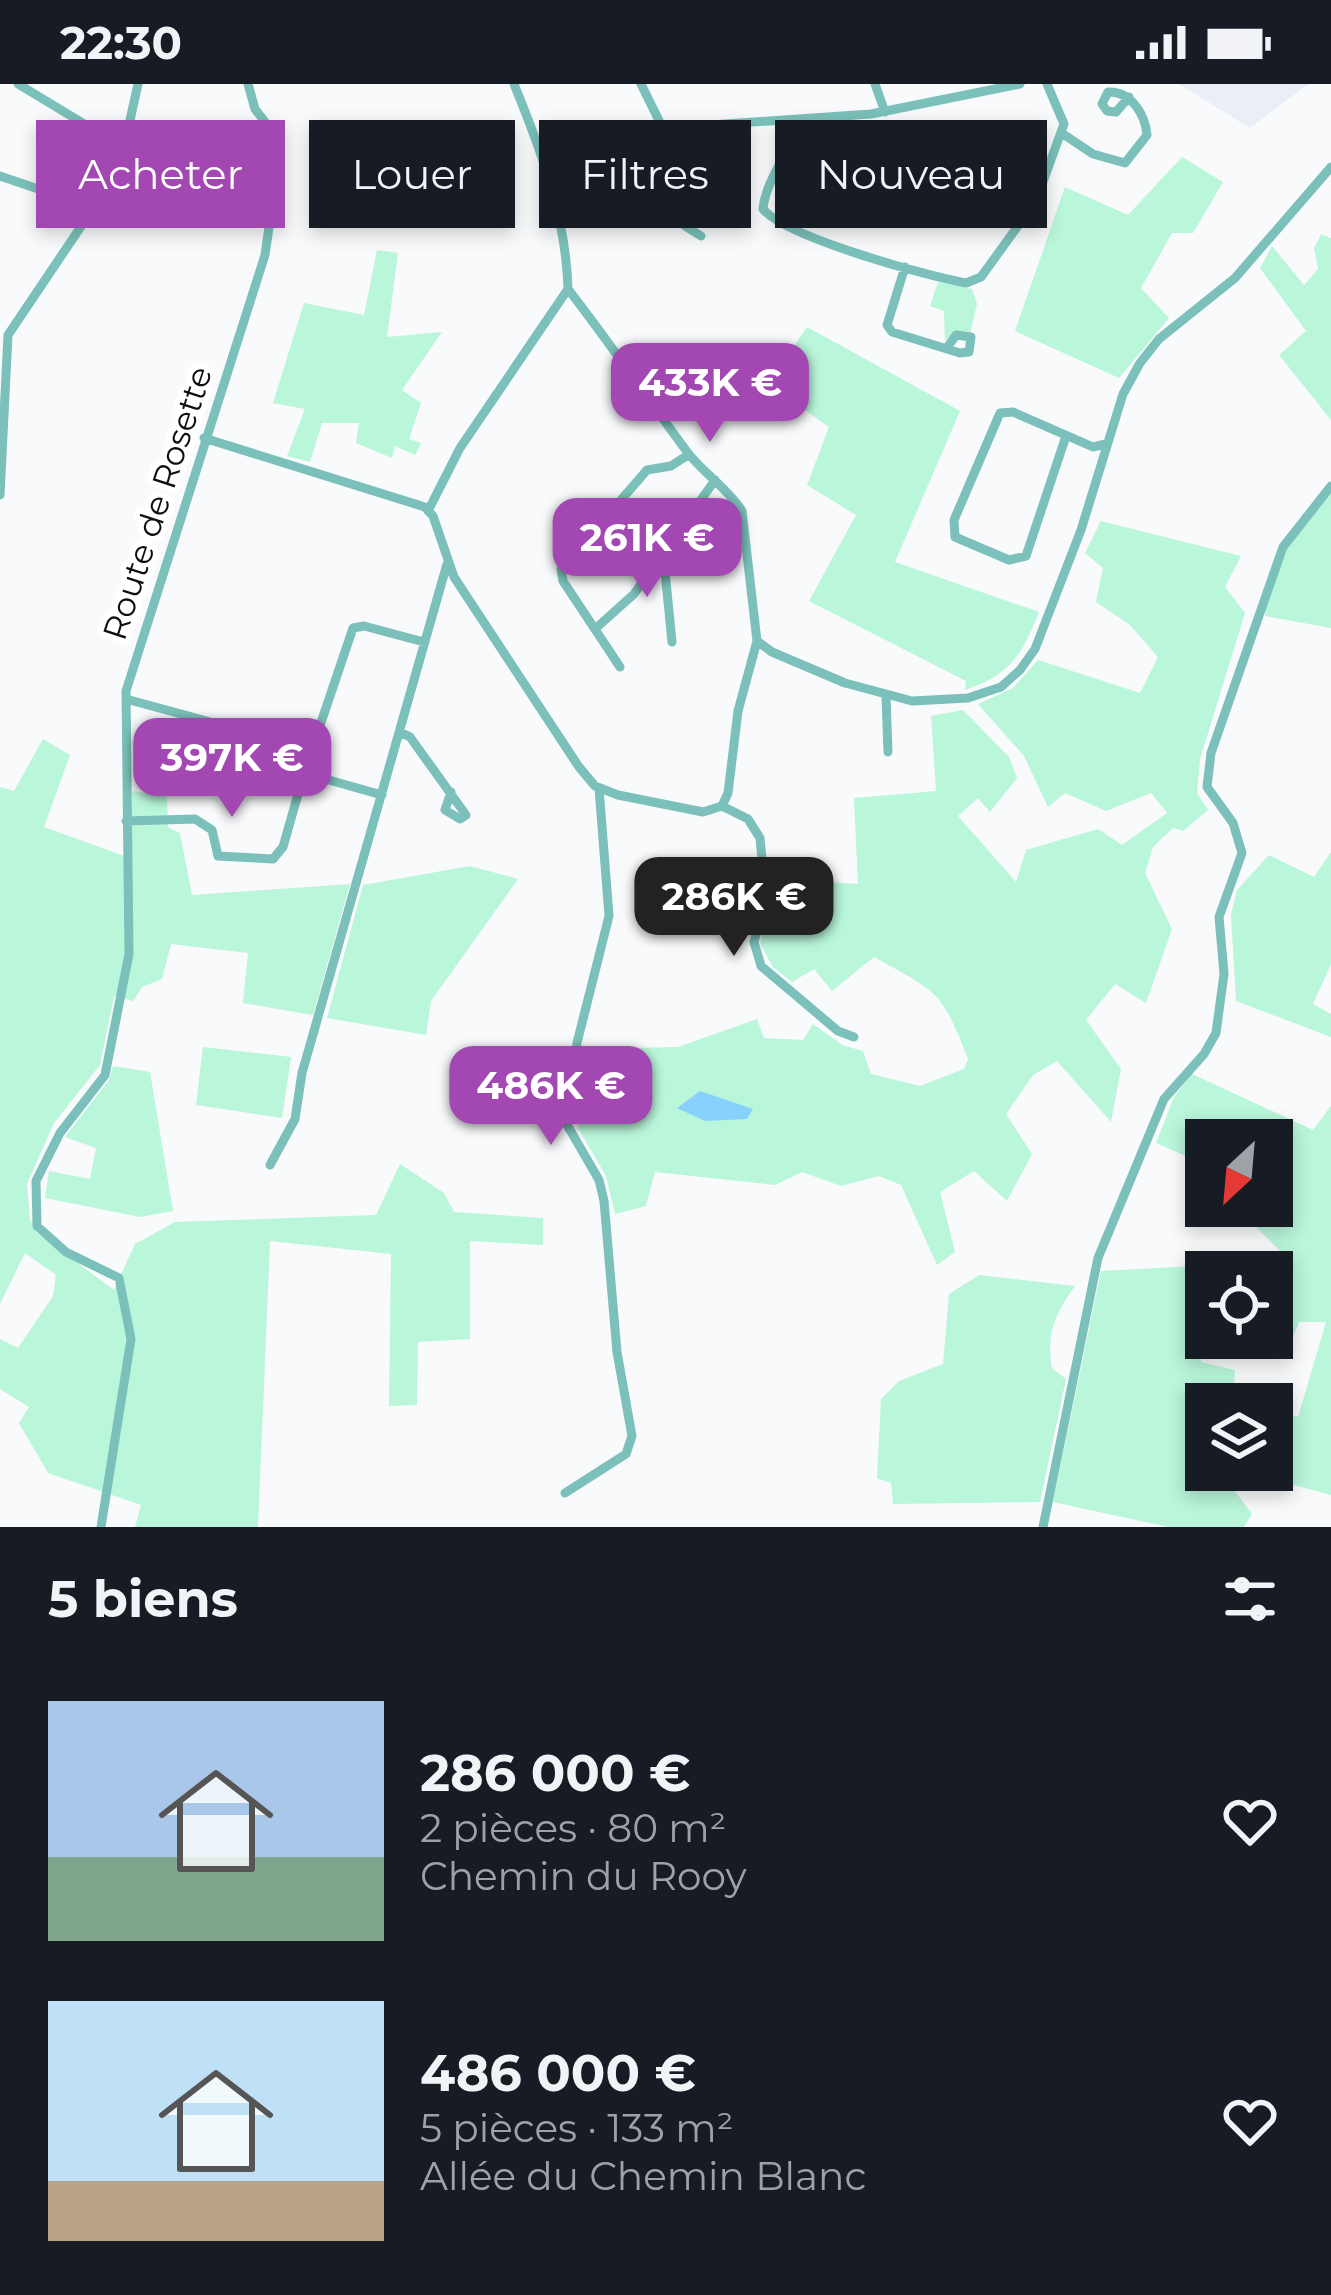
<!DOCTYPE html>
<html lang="fr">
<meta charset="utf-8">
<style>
:root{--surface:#171b24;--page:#242831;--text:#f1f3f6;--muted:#9ea1a6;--accent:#a348b3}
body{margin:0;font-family:Montserrat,sans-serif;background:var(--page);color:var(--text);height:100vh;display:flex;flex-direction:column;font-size:45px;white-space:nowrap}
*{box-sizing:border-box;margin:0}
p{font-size:39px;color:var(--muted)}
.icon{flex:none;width:66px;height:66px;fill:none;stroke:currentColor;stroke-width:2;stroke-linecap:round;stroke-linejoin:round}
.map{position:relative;height:1443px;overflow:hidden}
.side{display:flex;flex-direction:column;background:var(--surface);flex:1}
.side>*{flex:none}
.banner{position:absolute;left:36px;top:36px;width:1260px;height:108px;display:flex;gap:24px}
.needle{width:78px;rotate:206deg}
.buttons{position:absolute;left:1185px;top:1035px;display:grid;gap:24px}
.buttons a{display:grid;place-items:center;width:108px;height:108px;border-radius:0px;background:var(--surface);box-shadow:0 6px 18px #0003;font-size:60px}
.price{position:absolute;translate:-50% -102px;padding:0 27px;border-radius:24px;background:var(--accent);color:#fff;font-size:39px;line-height:78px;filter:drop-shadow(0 3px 6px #0008)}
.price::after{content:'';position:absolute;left:50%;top:72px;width:36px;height:27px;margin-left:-18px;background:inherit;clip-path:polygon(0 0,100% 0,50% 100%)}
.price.current{background:#222;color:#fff}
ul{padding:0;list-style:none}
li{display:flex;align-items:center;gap:36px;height:300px;padding:0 48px}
li span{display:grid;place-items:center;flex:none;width:336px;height:240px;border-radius:0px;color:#555}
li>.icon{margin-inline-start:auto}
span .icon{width:144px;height:144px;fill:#fffc;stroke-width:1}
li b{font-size:51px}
h2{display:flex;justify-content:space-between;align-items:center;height:144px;padding:0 48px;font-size:51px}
.chip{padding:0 42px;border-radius:0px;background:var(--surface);box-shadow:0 6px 18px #0003;font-size:42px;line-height:108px}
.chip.current{background:var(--accent);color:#fff}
.status{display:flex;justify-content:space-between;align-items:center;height:84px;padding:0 60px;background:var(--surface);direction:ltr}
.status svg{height:33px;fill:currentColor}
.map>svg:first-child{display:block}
.built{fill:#e9eef7}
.green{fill:#b9f6da}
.water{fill:#87d1fc}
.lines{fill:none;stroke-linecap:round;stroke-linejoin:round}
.minor{stroke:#7bc0ba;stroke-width:9}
.labels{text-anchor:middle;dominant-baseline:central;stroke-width:12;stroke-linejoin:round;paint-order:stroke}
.street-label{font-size:33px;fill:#0e0f0f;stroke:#fff}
</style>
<div class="status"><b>22:30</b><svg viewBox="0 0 49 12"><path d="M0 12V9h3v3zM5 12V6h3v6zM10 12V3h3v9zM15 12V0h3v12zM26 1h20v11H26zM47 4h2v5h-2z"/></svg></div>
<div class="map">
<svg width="1331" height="1443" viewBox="0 0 1331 1443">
<rect width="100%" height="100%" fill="#f8fafc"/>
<path class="built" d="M1179,0H1308L1250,44Z"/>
<path class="green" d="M1182,73L1223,98L1193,149H1172L1141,204L1169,234L1119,294L1015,247L1065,103L1128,131Z
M1321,150L1331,154V336L1279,271L1306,247L1260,184L1272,162L1304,201L1318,185L1314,164Z
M377,166L398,169L387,253L442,248L402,306L421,319L409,355L421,359L415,371L395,362L392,374L356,359L359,339H322L310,378L287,372L305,325L273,319L304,219L364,231Z
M938,198L972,205L977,220L970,249L945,257L944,227L930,222Z
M807,243L960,327L895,478L1039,528C1022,571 1010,591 965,606L966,597L809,517L856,431L807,401L829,343L768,300Z
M1331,408V544L1265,532C1264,486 1302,441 1331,408Z
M1101,437L1241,472L1225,503L1245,529L1200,675L1197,709L1208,726L1183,747L1173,744L1153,763L1145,789L1172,845L1146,919L1115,900L1086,936L1121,985L1111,1038L1057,977L1033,991L1006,1030L1032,1070L1007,1117L974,1087L940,1108L955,1168L937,1181L901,1101L879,1092L841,1102L802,1088L775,1101L655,1088L646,1122L615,1130L606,1092L578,1044L597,965L678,963L757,935L764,954L803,956L813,940L842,961L863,967L871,990L920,1002L964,985L968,975C941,905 938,909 874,873L832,907L814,885L792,898L773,883L760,860L771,818V794L858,800L854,714L936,707L931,632L963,626L1009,673L1017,694L990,728L978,714L958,732L1016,798L1026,766L1098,745L1122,761L1167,729L1151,709L1106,727L1065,709L1048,723L1024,672L978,620L1013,604L1038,576L1140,609L1158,573L1130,541L1096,518L1103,484L1085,469Z
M43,655L70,671L44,743L130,774L132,707L167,713L168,743L180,749L192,811L350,800L313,931L243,919L248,869L171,860L162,895L142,903L133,917L114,912L100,981L54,1039L27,1100L30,1136L37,1149L114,1206L135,1160L175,1138L376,1131L400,1080L444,1109L454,1128L543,1134V1161L470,1157V1255L418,1258L417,1321L389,1322L391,1170L270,1157L258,1443H135L141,1421L48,1389L19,1339L29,1323L0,1305V1255L18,1264L53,1212L56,1191L25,1169L0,1220V703L14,707Z
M1331,768V880L1313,920L1331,930V953L1236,917L1231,830L1237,806L1269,771L1314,793Z
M470,782L518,795L431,917L426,951L327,934L363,801Z
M203,963L291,973L282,1034L196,1021Z
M113,982L150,988L173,1127L140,1133L45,1114L49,1087L90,1095L96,1064L65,1053L109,996Z
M1192,990L1313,1046L1331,1022V1411L1294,1401L1234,1406L1252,1430L1244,1443H1168L1053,1418L1101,1187L1195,1182L1210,1188L1201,1278L1235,1286L1233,1320H1206V1386H1272V1322L1298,1333L1326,1238H1299L1293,1253L1273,1252L1272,1213L1285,1217L1291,1178L1235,1122H1272V1056H1206V1081L1156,1059L1174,1013Z
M979,1191L1075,1202C1055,1230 1046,1249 1052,1284L1066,1295L1040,1418L893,1420L891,1399L877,1394L881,1315L899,1297L943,1280L949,1210Z"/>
<path class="water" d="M700,1007L753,1025L747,1035L705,1037L677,1024Z"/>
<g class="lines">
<path class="minor" d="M18,0L124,64
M514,0C541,66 566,133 568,205
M641,0L672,63
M875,0L885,28
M792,37C793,69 766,93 763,125C785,153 927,192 966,199L981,193L1036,117L1064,40L1047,0
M1063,50L1093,70L1125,79L1147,51C1145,30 1131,7 1108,8L1102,20L1107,27L1116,28L1129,13
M640,82L685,142L701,152
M0,92L94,124
M558,129L710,41L871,30L1020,0
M905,183L887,241L892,248L960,269L969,268L971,253L956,251L947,264
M568,205C609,258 646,312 685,365C701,388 727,403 742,427L757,557
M1066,352L1026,472L1009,476L955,453L954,436L1000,329L1013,328L1093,363L1106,360
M204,354L425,423L433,432L454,493L579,683L595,702L618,711L703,728L722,722L728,709L738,627L757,557
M0,411L8,251L119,86L138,0
M428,427L460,364L568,205
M663,467L672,558
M595,545L634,510L715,396
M757,557L772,568L845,599L912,617L968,614L1001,603L1020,586L1035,565L1081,446L1123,310L1140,279L1159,255L1235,194L1331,83
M620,583L563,497L561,485L647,386L671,382L688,371
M886,613L888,668
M126,615L214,639
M400,648L410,653L466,731L460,735L445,726L451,708
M382,711L304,689L353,544L364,542L424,558
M722,722L748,735L760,754L766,817L754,858L761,882L838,947L854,953
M126,737L195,735L212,746L218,772L273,775L283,763L304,689
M270,1081L295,1035L302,989L447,480
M565,1409L626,1370L632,1352L617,1268L604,1117L599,1096L566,1039L577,959L609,832L599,704
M101,1443L131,1255L119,1194L66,1168L37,1142L36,1097L60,1049L105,991L129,870L126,607L265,171L279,73L276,52L255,25L248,0
M1043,1443L1098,1174L1164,1015L1204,970L1216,949L1224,890L1219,833L1242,769L1233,739L1207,703L1211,669L1283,463L1331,402"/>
</g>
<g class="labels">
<g class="street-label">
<text transform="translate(157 419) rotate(-72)">Route de Rosette</text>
</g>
</g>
</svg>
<div class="buttons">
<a><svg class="needle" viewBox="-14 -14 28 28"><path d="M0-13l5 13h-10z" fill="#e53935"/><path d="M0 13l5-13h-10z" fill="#9ea1a6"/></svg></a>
<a><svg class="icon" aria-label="locate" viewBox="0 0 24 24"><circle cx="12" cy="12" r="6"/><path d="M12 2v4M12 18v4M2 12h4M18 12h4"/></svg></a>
<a><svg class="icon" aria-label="layers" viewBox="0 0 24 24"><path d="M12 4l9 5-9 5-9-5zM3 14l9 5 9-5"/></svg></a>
</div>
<b class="price" style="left:710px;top:361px">433K €</b>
<b class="price" style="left:647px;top:516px">261K €</b>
<b class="price" style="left:232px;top:736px">397K €</b>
<b class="price current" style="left:734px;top:875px">286K €</b>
<b class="price" style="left:551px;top:1064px">486K €</b>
<div class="banner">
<a class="chip current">Acheter</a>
<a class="chip">Louer</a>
<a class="chip">Filtres</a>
<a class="chip">Nouveau</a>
</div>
</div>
<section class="side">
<h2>5 biens<svg class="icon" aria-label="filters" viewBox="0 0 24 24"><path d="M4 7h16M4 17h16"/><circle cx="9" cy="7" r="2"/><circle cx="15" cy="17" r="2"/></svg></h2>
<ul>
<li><span style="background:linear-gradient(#a9c7e8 65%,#7fa58c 0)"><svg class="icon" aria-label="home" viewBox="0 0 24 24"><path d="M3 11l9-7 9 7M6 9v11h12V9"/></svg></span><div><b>286 000 €</b><p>2 pièces · 80 m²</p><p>Chemin du Rooy</p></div><svg class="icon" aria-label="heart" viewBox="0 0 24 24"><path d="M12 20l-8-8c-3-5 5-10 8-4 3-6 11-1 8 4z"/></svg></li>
<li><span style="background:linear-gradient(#bfe0f5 75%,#b9a48a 0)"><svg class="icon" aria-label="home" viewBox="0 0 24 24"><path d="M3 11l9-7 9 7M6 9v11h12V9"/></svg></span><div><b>486 000 €</b><p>5 pièces · 133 m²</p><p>Allée du Chemin Blanc</p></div><svg class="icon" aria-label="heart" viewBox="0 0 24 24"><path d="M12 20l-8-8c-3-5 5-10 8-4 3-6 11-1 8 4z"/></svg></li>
</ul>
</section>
